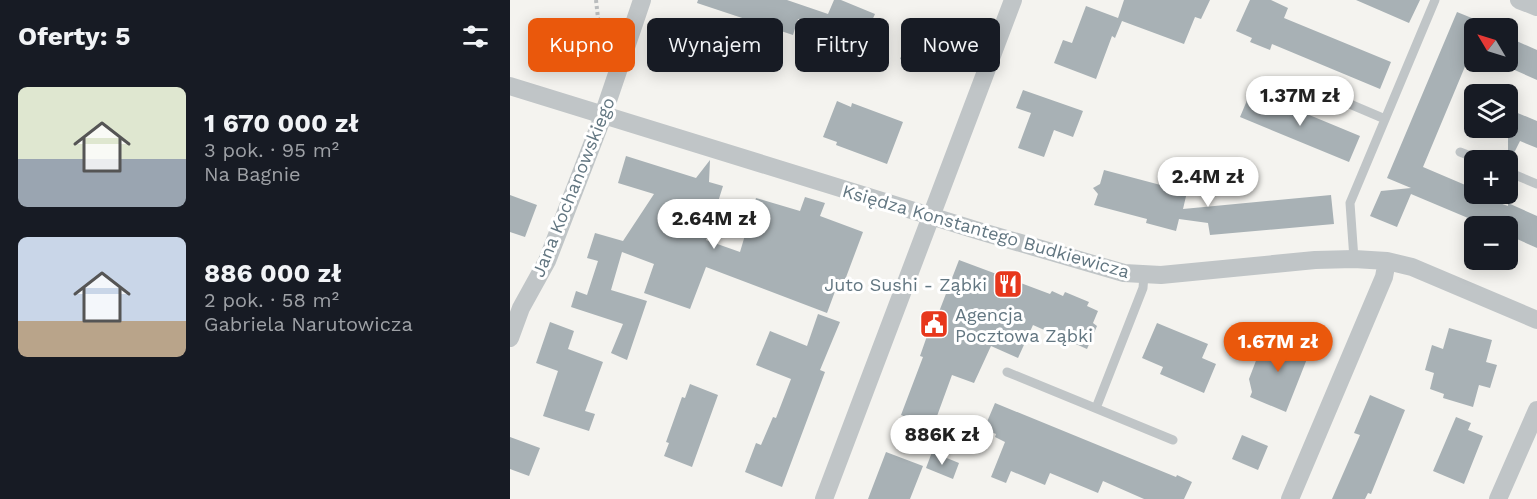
<!DOCTYPE html>
<html lang="pl">
<meta charset="utf-8">
<style>
:root{--surface:#171b24;--page:#20242c;--text:#f1f3f6;--muted:#9ea1a6;--accent:#ea580c}
body{margin:0;font-family:"Work Sans",sans-serif;background:var(--page);color:var(--text);height:100vh;display:flex;flex-direction:column;font-size:22px;white-space:nowrap}
*{box-sizing:border-box;margin:0}
p{font-size:20px;color:var(--muted)}
.icon{flex:none;width:33px;height:33px;fill:none;stroke:currentColor;stroke-width:2;stroke-linecap:round;stroke-linejoin:round}
.map{position:relative;flex:1;overflow:hidden}
.panel{display:flex;flex-direction:column;background:var(--surface);width:510px}
.panel>*{flex:none}
.banner{position:absolute;left:18px;top:18px;width:570px;height:54px;display:flex;gap:12px}
.needle{width:39px;rotate:308deg}
.tools{position:absolute;left:954px;top:18px;display:grid;gap:12px}
.tools a{display:grid;place-items:center;width:54px;height:54px;border-radius:9px;background:var(--surface);box-shadow:0 3px 15px #0003;font-size:30px}
.price{position:absolute;translate:-50% -51px;padding:0 14px;border-radius:21px;background:#fff;color:#222;font-size:20px;line-height:39px;filter:drop-shadow(0 2px 3px #0008)}
.price::after{content:'';position:absolute;left:50%;top:36px;width:18px;height:14px;margin-left:-9px;background:inherit;clip-path:polygon(0 0,100% 0,50% 100%)}
.price.on{background:var(--accent);color:#fff}
ul{padding:0;list-style:none}
li{display:flex;align-items:center;gap:18px;height:150px;padding:0 18px}
li span{display:grid;place-items:center;flex:none;width:168px;height:120px;border-radius:9px;color:#555}
li>.icon{margin-inline-start:auto}
span .icon{width:72px;height:72px;fill:#fffc;stroke-width:1}
li b{font-size:26px}
h2{display:flex;justify-content:space-between;align-items:center;height:72px;padding:0 18px;font-size:26px}
.chip{padding:0 21px;border-radius:9px;background:var(--surface);box-shadow:0 3px 15px #0003;font-size:21px;line-height:54px}
.chip.on{background:var(--accent);color:#fff}
main{display:flex;flex:1;min-height:0}
.map>svg:first-child{display:block}
.building{fill:#a8b1b5}
.lines{fill:none;stroke-linecap:round;stroke-linejoin:round}
.path{stroke:#babdbe;stroke-width:4;stroke-dasharray:3 3;stroke-linecap:butt}
.lane{stroke:#c0c5c7;stroke-width:9}
.street{stroke:#c0c5c7;stroke-width:18}
.labels{text-anchor:middle;dominant-baseline:central;stroke-width:6;stroke-linejoin:round;paint-order:stroke}
.street-label{font-size:18px;fill:#627681;stroke:#fff}
.poi-label{font-size:18px;fill:#627681;stroke:#fff;text-anchor:end}
</style>
<main>
<section class="panel">
<h2>Oferty: 5<svg class="icon" aria-label="filters" viewBox="0 0 24 24"><path d="M4 7h16M4 17h16"/><circle cx="9" cy="7" r="2"/><circle cx="15" cy="17" r="2"/></svg></h2>
<ul>
<li><span style="background:linear-gradient(#dfe7d0 60%,#9aa5b1 0)"><svg class="icon" aria-label="home" viewBox="0 0 24 24"><path d="M3 11l9-7 9 7M6 9v11h12V9"/></svg></span><div><b>1 670 000 zł</b><p>3 pok. · 95 m²</p><p>Na Bagnie</p></div></li>
<li><span style="background:linear-gradient(#c9d6e8 70%,#b9a48a 0)"><svg class="icon" aria-label="home" viewBox="0 0 24 24"><path d="M3 11l9-7 9 7M6 9v11h12V9"/></svg></span><div><b>886 000 zł</b><p>2 pok. · 58 m²</p><p>Gabriela Narutowicza</p></div></li>
</ul>
</section>
<div class="map">
<svg width="1027" height="499" viewBox="0 0 1027 499">
<rect width="100%" height="100%" fill="#f4f3ef"/>
<path class="building" d="M188,0H277L318,14L324,0H331L365,14L351,45L288,19L283,35L187,3Z
M614,0H700L691,19L685,17L674,44L612,21L605,38L602,36L586,79L544,63L553,40L562,43L576,6L608,18Z
M740,0H761L778,8L774,18L881,62L870,89L762,44L760,50L740,42L742,38L726,31Z
M846,0H910L899,23Z
M947,12L974,23L971,28H964V45L913,167L960,187L959,189L964,194L998,206V203L1027,216V248L998,235V226H977L901,194L887,227L860,216L871,191L901,188L877,178Z
M401,32L424,40L413,68L390,59Z
M1002,39L1027,50V80L991,64L993,62H998V50Z
M513,90L573,111L563,137L544,130L534,157L508,148L521,113L506,108Z
M741,91L850,136L839,162L730,117Z
M327,101L341,107L342,103L393,122L377,164L326,145L327,142L313,137Z
M998,109L1027,121V148L1010,141L998,165Z
M116,156L186,178L200,160L199,182L213,186L196,240L230,252L246,198L290,211L295,197L315,203L310,216L353,232L332,288L327,286L317,313L196,267L180,309L134,293L144,264L112,252L101,290L137,301L117,360L101,353L113,324L61,307L66,291L77,295L88,261L77,258L85,233L113,241L144,194L108,183Z
M594,170L677,192L673,209L821,195L824,224L700,235L698,223L669,219L666,231L636,223L637,219L584,205L588,194L583,188L590,184Z
M0,195L27,205L15,237L0,232Z
M449,260L540,294L542,291L553,296L555,292L579,302L577,306L588,311L583,323L587,326L577,349L523,325L508,358L481,346L464,383L442,375L423,427L391,415L413,357L410,356L424,316L427,317Z
M308,314L330,322L310,370L315,372L272,487L235,472L246,443L251,445L263,417L266,418L281,379L246,365L260,331L297,346Z
M40,322L64,331L58,349L93,362L75,411L85,414L79,431L33,416L48,371L26,363Z
M647,323L698,344L692,358L706,364L694,393L650,374L653,367L632,358Z
M939,328L982,340L976,362L987,365L980,388L969,385L963,407L933,398L934,394L920,389L924,373L915,370L922,345L933,349Z
M806,336L776,412L740,397L742,392L739,379L755,337L782,349Z
M180,384L208,395L182,467L154,456L159,443L156,442L172,397L175,398Z
M860,395L895,410L861,494L858,493L855,499H822L850,435L844,433Z
M485,403L666,477L667,475L682,482L674,499H634L593,481L588,493L540,473L535,485L501,471L496,483L481,477L495,442L485,437L486,434L474,429Z
M946,417L961,423L958,430L973,436L954,484L923,471Z
M732,435L758,446L748,470L722,459Z
M0,437L30,448L19,476L0,469Z
M376,452L413,466L400,499H358Z
M422,452L449,463L443,479L416,468Z"/>
<g class="lines">
<path class="path" d="M86,0L88,18L96,42"/>
<path class="lane" d="M788,82L875,119
M950,152L971,160
M998,172L1027,184
M844,259L840,203L925,0
M497,372L663,440
M586,408L633,288L634,275"/>
<path class="street" d="M1009,0L1027,7
M0,86L469,231L614,273L651,275L805,260L844,259L877,261L902,267L1027,320
M0,338L11,308L37,261L90,124L132,0
M314,499L503,0
M780,499L874,277L877,261
M988,499L1027,410"/>
</g>
<defs>
<g id="restaurant-square" transform="scale(1.5)"><rect x="-9" y="-9" width="18" height="18" rx="4" fill="#e7371c" stroke="#fff"/><path d="M-5-6h1v4h1v-4h1v4h1v-4h1v5L-1.5 .5V6h-2V.5L-5-1ZM5-6V6H3V1.5H1.5Q1.5-4 5-6Z" fill="#fff"/></g>
<g id="civic-square" transform="scale(1.5)"><rect x="-9" y="-9" width="18" height="18" rx="4" fill="#e7371c" stroke="#fff"/><path d="M-.6-6.5H3V-4.5H.6V-3L4-1V1h2V6H-6V1h2V-1L-.6-3ZM-1.2 2.5V6h2.4V2.5Z" fill="#fff"/></g>
</defs>
<g fill-rule="evenodd">
<use href="#restaurant-square" x="498" y="284"/>
<use href="#civic-square" x="424" y="324"/>
</g>
<g class="labels">
<g class="street-label">
<text transform="translate(63 187) rotate(-68)">Jana Kochanowskiego</text>
<text transform="translate(476 231) rotate(16)">Księdza Konstantego Budkiewicza</text>
</g>
<g class="poi-label">
<text x="477" y="284">Juto Sushi - Ząbki</text>
<text x="445" y="314" text-anchor="start">Agencja<tspan x="445" dy="21">Pocztowa Ząbki</tspan></text>
</g>
</g>
</svg>
<div class="tools">
<a><svg class="needle" viewBox="-14 -14 28 28"><path d="M0-13l5 13h-10z" fill="#e53935"/><path d="M0 13l5-13h-10z" fill="#9ea1a6"/></svg></a>
<a><svg class="icon" aria-label="layers" viewBox="0 0 24 24"><path d="M12 4l9 5-9 5-9-5zM3 14l9 5 9-5"/></svg></a>
<a>+</a>
<a>−</a>
</div>
<b class="price" style="left:790px;top:127px">1.37M zł</b>
<b class="price" style="left:698px;top:208px">2.4M zł</b>
<b class="price" style="left:204px;top:250px">2.64M zł</b>
<b class="price on" style="left:768px;top:373px">1.67M zł</b>
<b class="price" style="left:432px;top:466px">886K zł</b>
<div class="banner">
<a class="chip on">Kupno</a>
<a class="chip">Wynajem</a>
<a class="chip">Filtry</a>
<a class="chip">Nowe</a>
</div>
</div>
</main>
